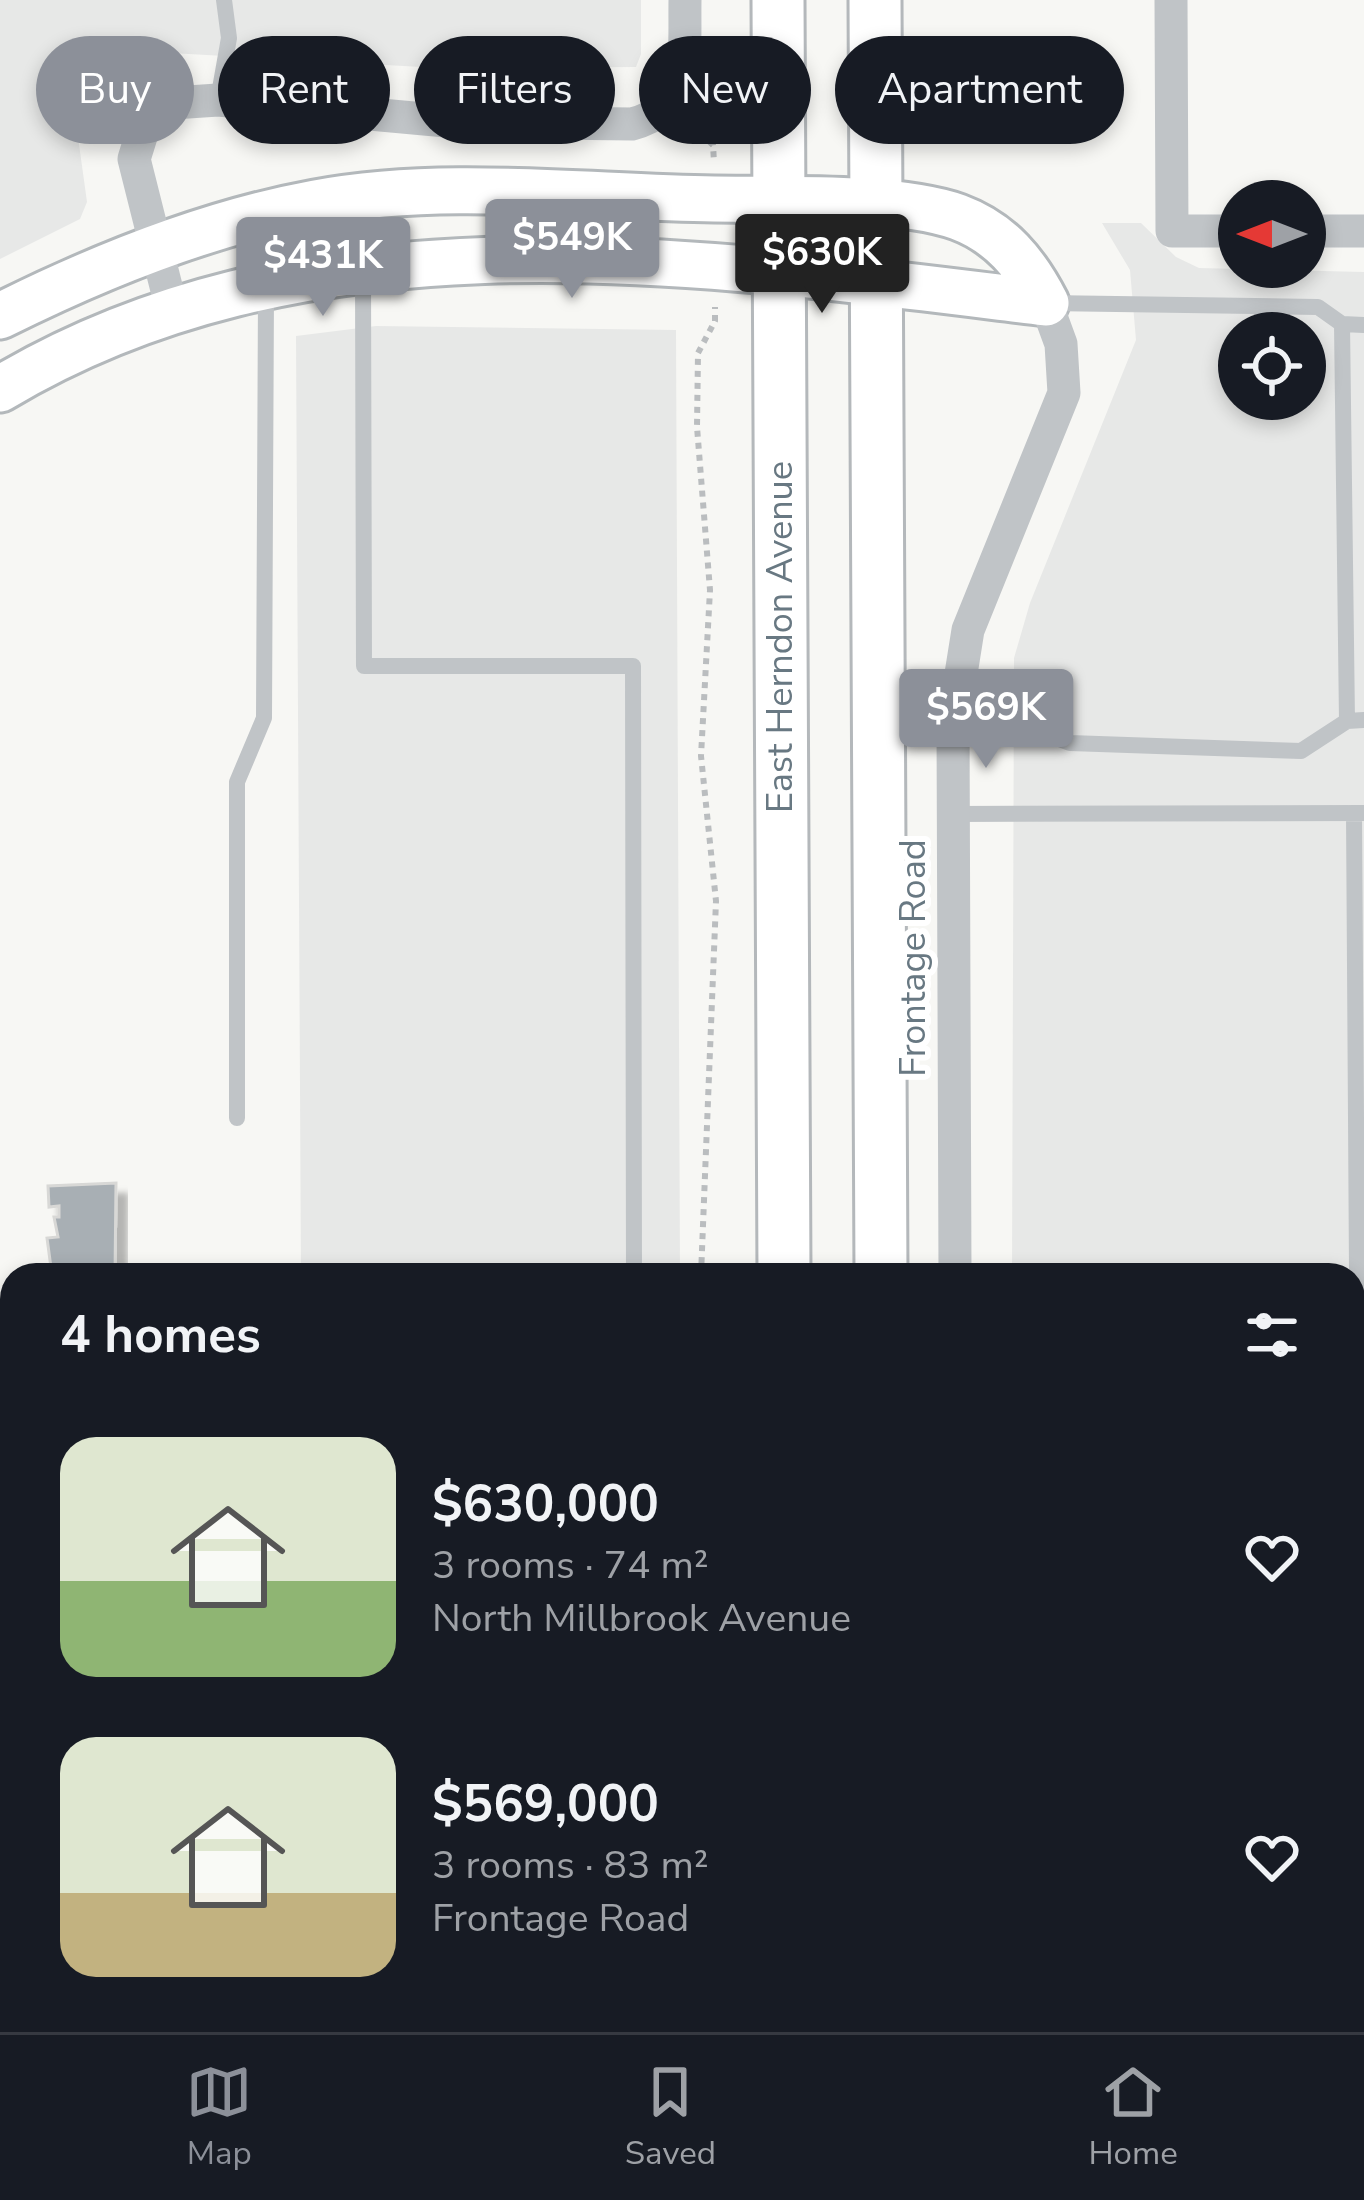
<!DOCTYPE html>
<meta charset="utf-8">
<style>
:root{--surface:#171b24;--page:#20242c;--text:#f1f3f6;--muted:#9ea1a6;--line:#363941;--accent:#8c9099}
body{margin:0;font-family:"Nunito Sans",sans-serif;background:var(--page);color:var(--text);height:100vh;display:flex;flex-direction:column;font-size:45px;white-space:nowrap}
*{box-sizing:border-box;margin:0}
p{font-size:39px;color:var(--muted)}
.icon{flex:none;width:66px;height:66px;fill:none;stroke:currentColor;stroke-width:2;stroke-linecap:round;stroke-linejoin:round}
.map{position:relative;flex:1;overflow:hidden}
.sheet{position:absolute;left:0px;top:1263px;width:1365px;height:771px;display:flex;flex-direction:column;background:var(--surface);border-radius:36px 36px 0 0;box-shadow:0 6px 18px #0003}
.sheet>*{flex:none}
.top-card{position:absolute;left:36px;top:36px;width:1293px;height:108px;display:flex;gap:24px}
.needle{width:78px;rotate:270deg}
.tools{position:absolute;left:1218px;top:180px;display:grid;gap:24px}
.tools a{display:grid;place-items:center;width:108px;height:108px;border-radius:50%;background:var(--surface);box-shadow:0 6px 18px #0003;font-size:60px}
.price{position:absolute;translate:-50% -102px;padding:0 27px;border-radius:12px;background:var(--accent);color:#fff;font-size:39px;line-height:78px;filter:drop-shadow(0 3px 6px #0008)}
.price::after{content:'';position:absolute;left:50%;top:72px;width:36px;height:27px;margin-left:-18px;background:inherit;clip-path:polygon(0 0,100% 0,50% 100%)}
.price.active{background:#222;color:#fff}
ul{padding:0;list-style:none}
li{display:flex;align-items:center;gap:36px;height:300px;padding:0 60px}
li span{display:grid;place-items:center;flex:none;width:336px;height:240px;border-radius:36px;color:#555}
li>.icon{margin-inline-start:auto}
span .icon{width:144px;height:144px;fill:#fffc;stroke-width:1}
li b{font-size:51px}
h2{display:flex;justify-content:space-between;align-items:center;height:144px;padding:0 60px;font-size:51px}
.chip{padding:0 42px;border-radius:54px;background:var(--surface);box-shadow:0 6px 18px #0003;font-size:42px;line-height:108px}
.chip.active{background:var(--accent);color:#fff}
.menu{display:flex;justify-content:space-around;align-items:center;height:168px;border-top:3px solid var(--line);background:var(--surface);font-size:33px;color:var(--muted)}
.menu a{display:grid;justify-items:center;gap:6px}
.menu .active{color:var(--accent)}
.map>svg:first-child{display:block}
.built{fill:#e7e8e7;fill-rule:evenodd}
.building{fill:#a8afb4;stroke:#d8d8d6;stroke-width:3;filter:url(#shadow)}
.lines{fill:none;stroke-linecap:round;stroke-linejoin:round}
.secondary-casing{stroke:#b3b8bb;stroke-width:51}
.primary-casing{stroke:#b4b8bb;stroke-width:57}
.path{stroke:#babdbf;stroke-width:6;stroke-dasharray:6 6;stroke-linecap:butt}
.lane{stroke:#c0c4c7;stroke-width:16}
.street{stroke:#c0c4c7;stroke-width:33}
.secondary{stroke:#fff;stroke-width:45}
.primary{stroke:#fff;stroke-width:51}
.labels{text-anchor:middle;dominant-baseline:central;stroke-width:12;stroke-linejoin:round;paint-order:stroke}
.street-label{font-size:36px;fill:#687882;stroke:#fff}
</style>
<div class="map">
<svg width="1364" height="2032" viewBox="0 0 1364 2032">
<defs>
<filter id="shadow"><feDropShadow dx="11" dy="11" stdDeviation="3" flood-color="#0004"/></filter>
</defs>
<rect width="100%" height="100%" fill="#f7f7f4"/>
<path class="built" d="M0,0H641V54L636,67L440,68L153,52L114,70L88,101L78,137L87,202L80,219L0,259Z
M1102,223H1141L1176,257L1199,268L1364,272V2032H1014V2022H1353V1275H1012L1014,658L1030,603L1136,340L1130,270ZM1239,333H1305V399H1239Z
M376,326L676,330L680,1275H301L296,336Z"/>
<path class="building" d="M116,1183L115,1275H52L47,1238L58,1237L54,1217H59V1206L49,1207L48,1186Z
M12,1321V1376H0V1322Z
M0,1583H12V1645L0,1646Z
M0,1795H12V2022H52V2032H0Z"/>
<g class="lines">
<g class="secondary-casing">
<path id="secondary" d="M0,316C98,267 207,223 315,203C444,179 584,197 714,199C781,200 895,195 958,217C1001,233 1026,264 1046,303
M0,389C315,201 701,261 1046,303"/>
</g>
<g class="primary-casing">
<path id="primary" d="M778,0L784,1275
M875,0L881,1275
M786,2022V2032
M884,2022V2032"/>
</g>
<path class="path" d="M691,125L713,145L714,162
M701,1275L716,901L701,756L710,590L697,427L698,353L715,321V307
M661,2032L666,2022"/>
<path class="lane" d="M218,100L229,38L224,0
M363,273L364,666H633L634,1275
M1047,303L1318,307L1342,324L1364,325
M1342,324L1347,721
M956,700L1070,743L1301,751L1347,721L1364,720
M1354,813L1362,2032
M952,814L1364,813
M237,1118V782L264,718L266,291"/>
<path class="street" d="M1171,0L1172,231H1239
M1305,231H1364
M173,314L134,159L143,130L173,103L218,100L457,122L632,124C693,108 684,53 685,0
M955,1275L953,724L968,630L1064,393L1061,344L1046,303
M0,1461H12
M0,1724H12
M196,2022V2032
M470,2022L471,2032
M727,2022V2032
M956,2032V2022"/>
<use href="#secondary" class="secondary"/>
<use href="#primary" class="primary"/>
</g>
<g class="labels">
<g class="street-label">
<text transform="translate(780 637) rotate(-90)">East Herndon Avenue</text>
<text transform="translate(913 958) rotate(-90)">Frontage Road</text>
</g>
</g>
</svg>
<div class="tools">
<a><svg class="needle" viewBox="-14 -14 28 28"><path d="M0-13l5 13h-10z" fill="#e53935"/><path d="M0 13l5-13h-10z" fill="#9ea1a6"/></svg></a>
<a><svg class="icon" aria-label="locate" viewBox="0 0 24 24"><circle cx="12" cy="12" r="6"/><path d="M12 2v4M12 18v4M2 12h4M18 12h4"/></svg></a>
</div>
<b class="price" style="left:572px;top:301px">$549K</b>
<b class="price active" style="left:822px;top:316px">$630K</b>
<b class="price" style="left:323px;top:319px">$431K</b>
<b class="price" style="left:986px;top:771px">$569K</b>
<div class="top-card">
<a class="chip active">Buy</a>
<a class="chip">Rent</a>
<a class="chip">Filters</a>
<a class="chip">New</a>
<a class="chip">Apartment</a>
</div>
<section class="sheet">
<h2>4 homes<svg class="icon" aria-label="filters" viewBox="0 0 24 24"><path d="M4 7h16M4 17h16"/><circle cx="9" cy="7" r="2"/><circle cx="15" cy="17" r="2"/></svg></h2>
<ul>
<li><span style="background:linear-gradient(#dfe7d0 60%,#8fb573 0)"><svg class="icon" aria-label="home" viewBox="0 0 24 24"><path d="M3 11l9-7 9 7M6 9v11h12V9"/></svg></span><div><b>$630,000</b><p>3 rooms · 74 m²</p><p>North Millbrook Avenue</p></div><svg class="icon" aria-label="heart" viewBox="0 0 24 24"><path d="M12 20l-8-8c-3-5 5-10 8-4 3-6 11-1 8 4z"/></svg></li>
<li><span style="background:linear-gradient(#dfe7d0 65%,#c2b280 0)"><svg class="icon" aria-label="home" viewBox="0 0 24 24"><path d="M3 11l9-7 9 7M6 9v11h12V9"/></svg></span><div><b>$569,000</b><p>3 rooms · 83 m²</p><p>Frontage Road</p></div><svg class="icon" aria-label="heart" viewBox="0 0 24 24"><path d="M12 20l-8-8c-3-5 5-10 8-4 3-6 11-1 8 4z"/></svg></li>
</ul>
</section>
</div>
<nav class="menu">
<a class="active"><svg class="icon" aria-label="map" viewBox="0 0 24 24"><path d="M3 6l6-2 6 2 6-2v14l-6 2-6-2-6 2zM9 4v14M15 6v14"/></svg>Map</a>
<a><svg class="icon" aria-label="saved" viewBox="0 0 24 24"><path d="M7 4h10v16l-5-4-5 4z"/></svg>Saved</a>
<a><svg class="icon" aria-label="home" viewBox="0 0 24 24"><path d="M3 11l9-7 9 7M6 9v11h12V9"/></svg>Home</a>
</nav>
